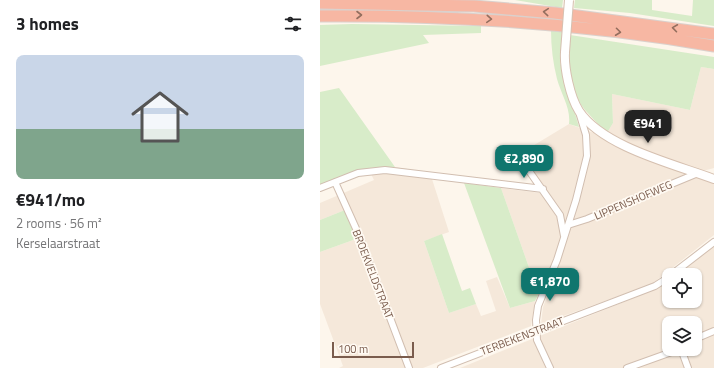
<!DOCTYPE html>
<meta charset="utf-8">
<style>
:root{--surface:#fff;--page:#f2f2f2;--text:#202124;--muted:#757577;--line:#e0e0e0;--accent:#0f766e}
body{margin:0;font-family:"Titillium Web",sans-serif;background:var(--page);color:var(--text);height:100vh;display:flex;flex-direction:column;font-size:15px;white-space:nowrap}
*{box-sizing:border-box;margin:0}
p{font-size:13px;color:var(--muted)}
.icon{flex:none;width:22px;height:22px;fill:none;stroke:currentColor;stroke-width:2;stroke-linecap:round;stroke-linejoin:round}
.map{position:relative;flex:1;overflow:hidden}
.side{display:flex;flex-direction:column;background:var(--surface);width:320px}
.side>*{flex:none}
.controls{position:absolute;left:342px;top:268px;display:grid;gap:8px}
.controls a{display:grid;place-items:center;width:40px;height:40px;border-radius:8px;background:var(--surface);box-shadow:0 1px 3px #0004;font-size:20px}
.scale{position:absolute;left:12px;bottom:10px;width:82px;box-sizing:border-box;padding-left:4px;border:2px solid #7a5c4d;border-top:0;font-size:11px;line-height:14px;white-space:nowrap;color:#7a5c4d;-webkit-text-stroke:3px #fffaf3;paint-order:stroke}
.price{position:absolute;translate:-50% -34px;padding:0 9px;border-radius:8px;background:var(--accent);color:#fff;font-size:13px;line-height:26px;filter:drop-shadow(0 1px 2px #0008)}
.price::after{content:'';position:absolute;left:50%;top:24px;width:12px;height:9px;margin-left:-6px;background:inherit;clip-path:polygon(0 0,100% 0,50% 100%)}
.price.current{background:#222;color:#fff}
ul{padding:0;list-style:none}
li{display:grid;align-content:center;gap:8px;height:212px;padding:0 16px}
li+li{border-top:1px solid var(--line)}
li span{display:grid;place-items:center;height:124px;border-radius:8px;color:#555}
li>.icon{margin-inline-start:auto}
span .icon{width:72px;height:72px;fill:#fffc;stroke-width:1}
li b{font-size:17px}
h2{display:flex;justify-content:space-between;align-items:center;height:48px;padding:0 16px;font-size:17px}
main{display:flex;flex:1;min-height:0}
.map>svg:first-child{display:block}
.residential{fill:#f5e8da;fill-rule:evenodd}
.green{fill:#d8ecc9}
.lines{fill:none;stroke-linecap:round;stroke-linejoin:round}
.street-casing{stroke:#d1beb0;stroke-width:8}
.secondary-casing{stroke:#d6c0b0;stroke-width:10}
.highway-casing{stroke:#dad1cd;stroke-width:13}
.street{stroke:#fff;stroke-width:6}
.secondary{stroke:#fff;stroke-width:8}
.highway{stroke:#f7b7a3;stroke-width:11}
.secondary-bridge-casing{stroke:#d6c0b0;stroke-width:10;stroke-linecap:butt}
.secondary-bridge{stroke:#fff;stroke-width:8}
.oneway{stroke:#936e5e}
.labels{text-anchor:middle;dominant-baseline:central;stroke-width:3.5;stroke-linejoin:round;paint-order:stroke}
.street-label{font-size:11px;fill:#7a5c4d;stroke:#fffaf3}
</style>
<main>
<section class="side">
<h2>3 homes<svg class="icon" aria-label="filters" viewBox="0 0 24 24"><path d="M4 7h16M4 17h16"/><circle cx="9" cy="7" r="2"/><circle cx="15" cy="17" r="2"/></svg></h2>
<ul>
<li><span style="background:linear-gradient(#c9d6e8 60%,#7fa58c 0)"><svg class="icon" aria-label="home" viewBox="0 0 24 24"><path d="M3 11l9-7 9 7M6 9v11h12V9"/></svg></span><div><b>€941/mo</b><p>2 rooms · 56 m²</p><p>Kerselaarstraat</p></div></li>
</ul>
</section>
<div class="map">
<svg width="394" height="368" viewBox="0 0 394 368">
<rect width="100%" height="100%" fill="#fdf6ec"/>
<path class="residential" d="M381,67L394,69V168L379,172L310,145L287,133L293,123L292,94L370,110Z
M249,124L274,133L297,147L394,183V235L332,284L221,324L223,307L228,294L208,285L206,280L212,276L181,188L221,193L222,184L201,153Z
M75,167L112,173V179L129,232L104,241L129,313L156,304L161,316L176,311L166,281L177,277L190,308L215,301L211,326L103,368H19L23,366L0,304V252L36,239L25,210L0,220V203L54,180L48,168Z
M394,245V368H140L336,289L349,279V301H375V275H354ZM349,323H375V349H349Z"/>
<path class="green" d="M195,0H243L242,8Z
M255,0H332V10L372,16L373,0H394V26L310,13L254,8Z
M32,24L161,26V33L103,35L109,43L0,66V25Z
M231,30L242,31L240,62L259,127L249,124C251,108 241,94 237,79C233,63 231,47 231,30Z
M250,35L394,57V69L381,67L370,110L292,94L293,123L287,133C279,125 272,118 265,110C248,90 248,59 250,35Z
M19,88L75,167L48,168L0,186V92Z
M144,183L181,188L212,276L206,280L208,285L220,291L215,301L190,308Z
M25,210L36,239L0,252V220Z
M122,234L142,291L150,288L156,304L129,313L104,241Z"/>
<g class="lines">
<g class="street-casing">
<path id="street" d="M200,158L240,215L244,236
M15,182L38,233L89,368
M0,188L38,173L65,170L223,189
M248,225L267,219L378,173
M351,275L394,242
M375,339L394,331
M361,349L368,368
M121,368L335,286L349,277
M230,368L217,340L216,320L218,306L237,260L256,200L267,156L266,135L259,112
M307,368L360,349"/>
</g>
<g class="secondary-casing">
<path id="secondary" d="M245,52C244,68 250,97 259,111C283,147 354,164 394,179"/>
</g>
<g class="highway-casing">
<path id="highway" d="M0,3L154,6L235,13L394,34
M0,16C132,15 263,23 394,46"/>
</g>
<use href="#street" class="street"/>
<use href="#secondary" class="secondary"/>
<use href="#highway" class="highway"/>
<g class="secondary-bridge-casing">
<path id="secondary-bridge" d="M245,52L249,0"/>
</g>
<use href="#secondary-bridge" class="secondary-bridge"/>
</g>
<defs><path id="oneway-chevron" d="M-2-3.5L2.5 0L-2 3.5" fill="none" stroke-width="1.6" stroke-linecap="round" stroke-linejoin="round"/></defs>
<g class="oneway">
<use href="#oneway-chevron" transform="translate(226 12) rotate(-175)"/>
<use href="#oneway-chevron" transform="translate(39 15)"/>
<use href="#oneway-chevron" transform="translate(169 19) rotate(4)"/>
<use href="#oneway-chevron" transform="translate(355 28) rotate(-172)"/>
<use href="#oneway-chevron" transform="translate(298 32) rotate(7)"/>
</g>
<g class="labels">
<g class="street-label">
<text transform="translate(313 200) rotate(-23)">LIPPENSHOFWEG</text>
<text transform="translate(53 274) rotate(69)">BROEKVELDSTRAAT</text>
<text transform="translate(202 336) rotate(-21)">TERBEKENSTRAAT</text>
</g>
</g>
</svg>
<div class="controls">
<a><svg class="icon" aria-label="locate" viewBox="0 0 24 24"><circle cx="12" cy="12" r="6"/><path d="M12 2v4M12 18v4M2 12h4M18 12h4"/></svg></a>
<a><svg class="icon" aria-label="layers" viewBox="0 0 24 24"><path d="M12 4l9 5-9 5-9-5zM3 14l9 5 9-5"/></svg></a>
</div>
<div class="scale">100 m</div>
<b class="price current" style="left:328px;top:144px">€941</b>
<b class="price" style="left:204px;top:179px">€2,890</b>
<b class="price" style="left:230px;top:302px">€1,870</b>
</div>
</main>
